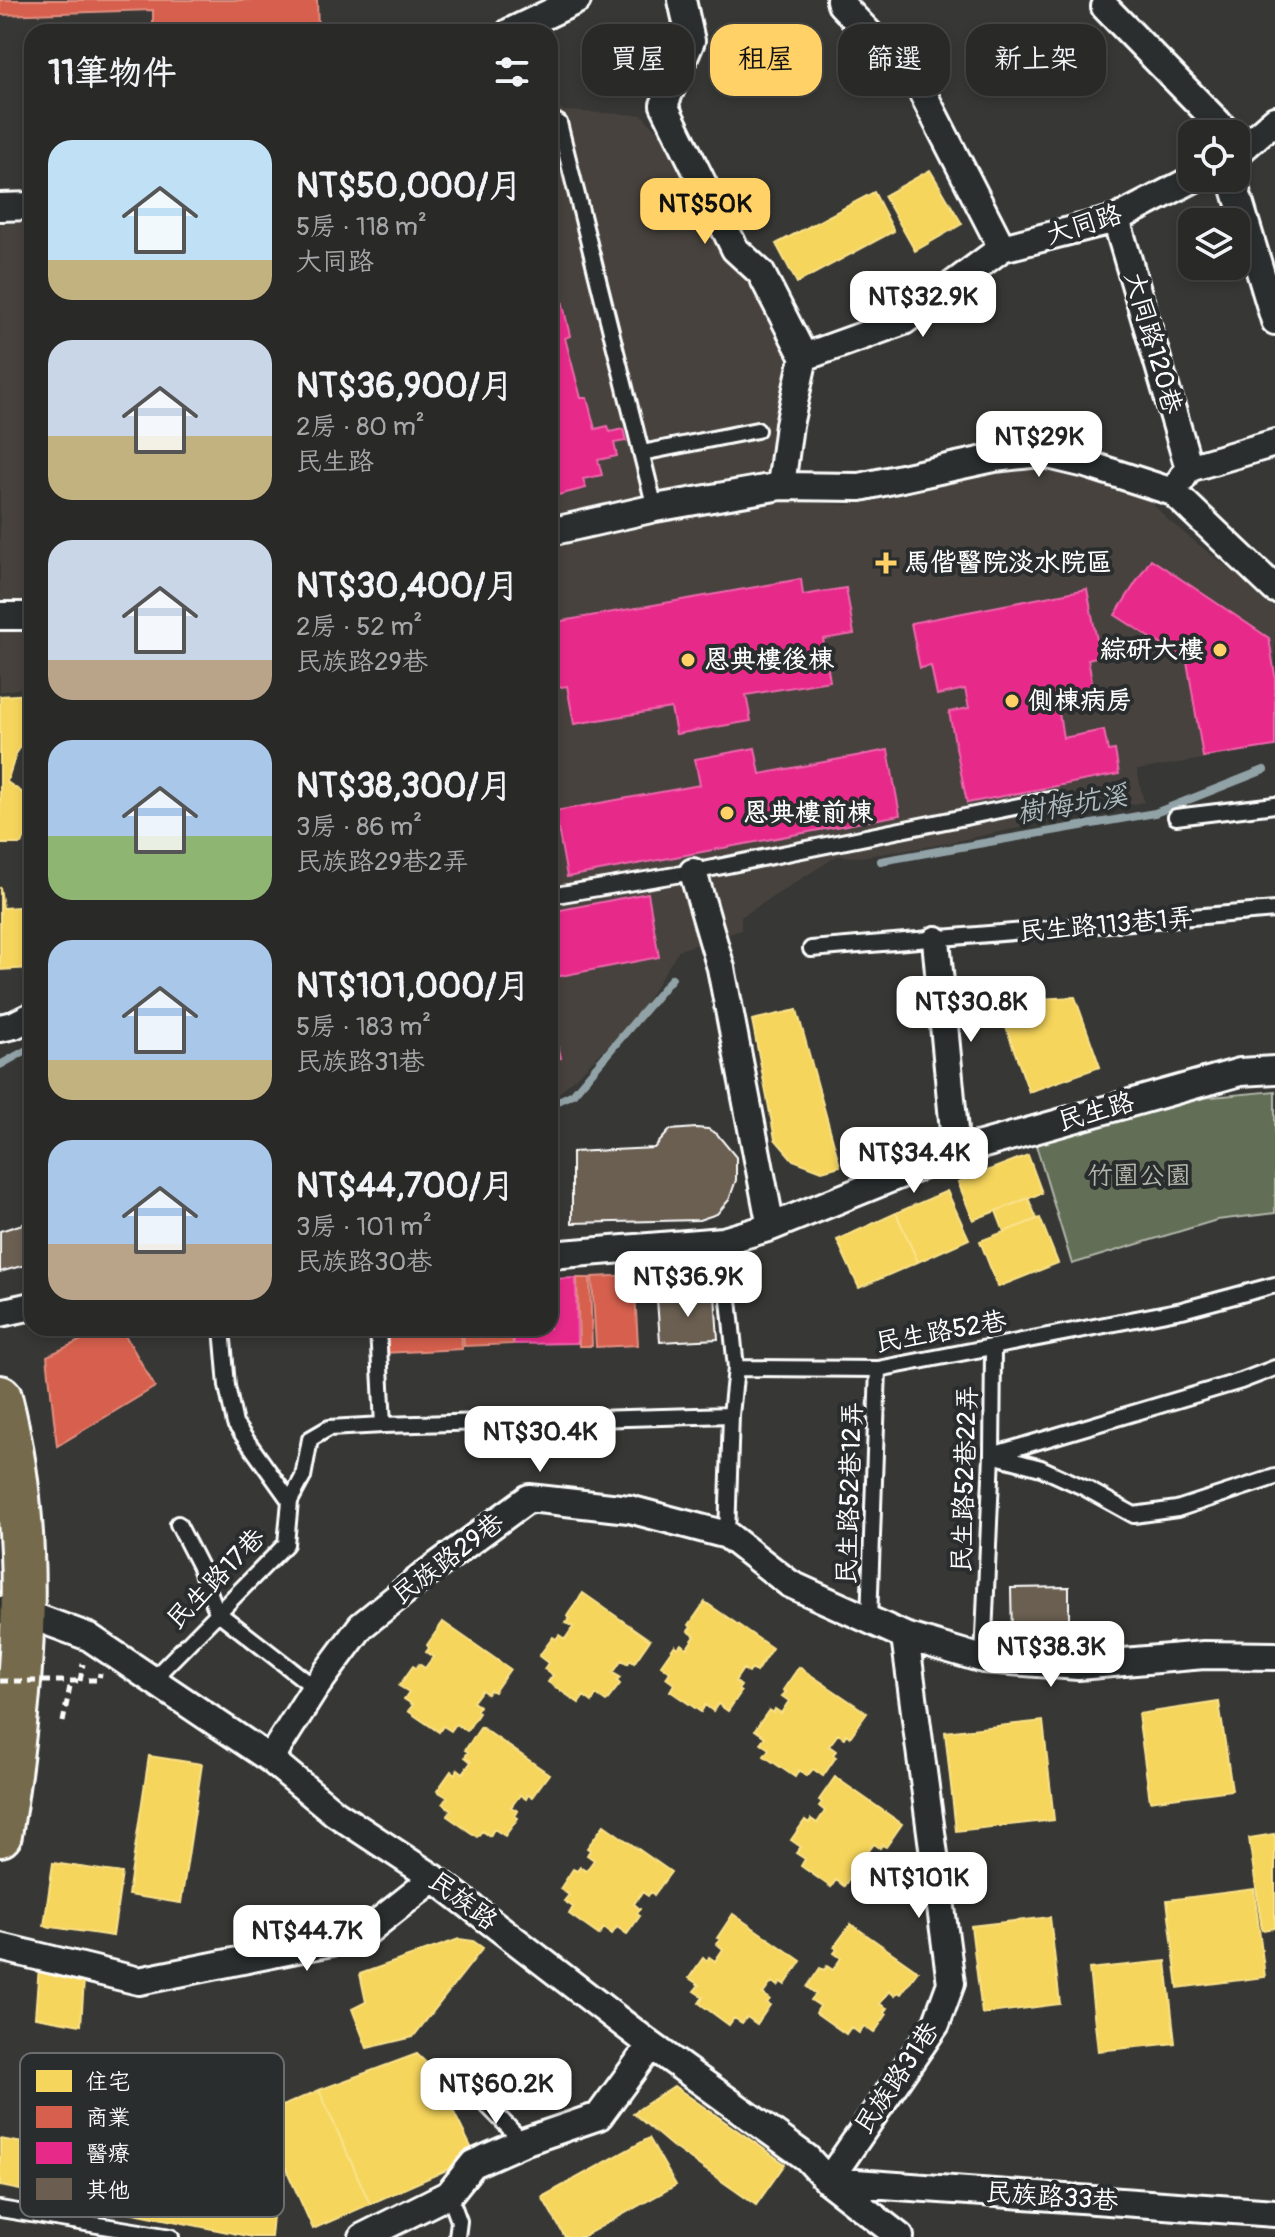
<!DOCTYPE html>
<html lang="zh-TW">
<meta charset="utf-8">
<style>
:root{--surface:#292928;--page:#313130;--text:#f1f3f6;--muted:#a5a6a8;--line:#454545;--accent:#ffd166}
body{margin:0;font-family:Pangolin,"LXGW WenKai TC",sans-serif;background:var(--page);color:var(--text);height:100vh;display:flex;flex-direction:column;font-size:30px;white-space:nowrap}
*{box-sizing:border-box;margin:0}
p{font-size:26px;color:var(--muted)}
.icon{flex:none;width:44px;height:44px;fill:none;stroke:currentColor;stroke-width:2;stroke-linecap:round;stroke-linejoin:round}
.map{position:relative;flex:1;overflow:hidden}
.sheet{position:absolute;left:24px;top:24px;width:534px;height:1312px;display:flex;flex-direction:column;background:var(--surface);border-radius:24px;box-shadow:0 4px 12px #0003,0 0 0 2px var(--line)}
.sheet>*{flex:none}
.top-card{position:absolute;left:582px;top:24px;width:572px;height:72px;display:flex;gap:16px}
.fabs{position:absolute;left:1178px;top:120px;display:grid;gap:16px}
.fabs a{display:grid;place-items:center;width:72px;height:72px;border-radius:16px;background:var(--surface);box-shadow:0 4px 12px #0003,0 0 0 2px var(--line);font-size:40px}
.price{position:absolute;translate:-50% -68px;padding:0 18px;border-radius:16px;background:#fff;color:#222;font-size:26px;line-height:52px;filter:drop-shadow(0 2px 4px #0008)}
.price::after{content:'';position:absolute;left:50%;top:48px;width:24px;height:18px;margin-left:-12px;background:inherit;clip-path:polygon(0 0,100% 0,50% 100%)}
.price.on{background:var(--accent);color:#111}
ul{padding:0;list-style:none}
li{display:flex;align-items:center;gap:24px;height:200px;padding:0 24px}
li span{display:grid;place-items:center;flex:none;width:224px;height:160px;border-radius:24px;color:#555}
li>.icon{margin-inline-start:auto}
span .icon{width:96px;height:96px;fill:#fffc;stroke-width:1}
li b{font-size:34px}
h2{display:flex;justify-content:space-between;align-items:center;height:96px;padding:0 24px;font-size:34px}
.tag{padding:0 28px;border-radius:24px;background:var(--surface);box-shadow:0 4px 12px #0003,0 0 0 2px var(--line);font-size:28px;line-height:72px}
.tag.on{background:var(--accent);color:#111}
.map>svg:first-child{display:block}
.built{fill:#47433d}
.green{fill:#636e56;stroke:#b1b6aa;stroke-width:2}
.homes{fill:#f6d55c;stroke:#f9e28d;stroke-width:2}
.shops{fill:#d6604d;stroke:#e29082;stroke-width:2}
.health{fill:#e7298a;stroke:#ee69ad;stroke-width:2}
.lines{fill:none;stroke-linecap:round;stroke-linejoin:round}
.stream{stroke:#92a3a8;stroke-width:8}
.building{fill:#6b5e51;stroke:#fff;stroke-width:2}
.service-casing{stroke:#fff;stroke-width:20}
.minor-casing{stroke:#fff;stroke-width:32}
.primary-casing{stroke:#fff;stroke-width:48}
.path{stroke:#fff;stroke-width:5;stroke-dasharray:8 6;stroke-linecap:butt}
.service{stroke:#2a2d2e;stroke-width:14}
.minor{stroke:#2a2d2e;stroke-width:26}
.primary{stroke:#756b4b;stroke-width:42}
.path-bridge{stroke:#fff;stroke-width:5;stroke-dasharray:8 6;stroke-linecap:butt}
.poi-dot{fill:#ffd166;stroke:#2a2d2e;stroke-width:3}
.labels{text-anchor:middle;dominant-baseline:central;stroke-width:8;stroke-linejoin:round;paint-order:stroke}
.street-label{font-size:26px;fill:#fff;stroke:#2a2d2e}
.poi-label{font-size:26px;font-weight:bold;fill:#fff;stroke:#2a2d2e;text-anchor:start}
.park-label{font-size:26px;fill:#b1b6aa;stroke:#2a2d2e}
.water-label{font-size:28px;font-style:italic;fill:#aebabe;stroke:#2a2d2e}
.key{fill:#2a2d2e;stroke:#6a6c6d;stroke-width:2}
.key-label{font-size:22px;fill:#fff}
</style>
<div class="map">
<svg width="1275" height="2237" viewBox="0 0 1275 2237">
<rect width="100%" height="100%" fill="#373735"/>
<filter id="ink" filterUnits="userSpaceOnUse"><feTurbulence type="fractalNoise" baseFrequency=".0125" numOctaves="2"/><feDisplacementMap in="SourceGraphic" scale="16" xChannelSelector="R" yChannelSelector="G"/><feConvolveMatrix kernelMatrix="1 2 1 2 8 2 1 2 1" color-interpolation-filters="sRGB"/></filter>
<g filter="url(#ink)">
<path class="built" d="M550,101L564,111L642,115L677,152L727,260L757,284L791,362L772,470L782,500L847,505L886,499L1011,467L1045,465L1144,494L1169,521L1275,605V747L1137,770L1144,802L932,846L861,857L837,856L741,917V930L679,950L632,1023L559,1093L550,1096Z
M32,223V686L0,692V224Z"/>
<path class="green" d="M1275,1091V1213L1217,1220L1072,1264L1036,1145L1122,1114L1170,1101Z"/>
<path class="homes" d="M930,170L962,224L915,251L884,196Z
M874,192L894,231L797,283L776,244Z
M32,694V730L16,754L7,782L32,799V828L21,844H0V696Z
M0,887L3,908L32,906V968L0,970Z
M1075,997L1100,1067L1029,1092L1001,1013L1035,999Z
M797,1010L840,1166L822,1171L793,1160L775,1139L752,1020Z
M1028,1155L1042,1193L973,1220L958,1182Z
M947,1191L969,1239L918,1262L896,1213Z
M1028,1198L1037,1219L1004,1232L996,1211Z
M896,1213L918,1262L859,1288L837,1240Z
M1040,1218L1058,1263L998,1287L980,1241Z
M583,1593L650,1640L634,1663L630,1660L628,1664L622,1660L613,1673L620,1677L617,1681L620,1684L606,1702L596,1695L592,1702L584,1696L579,1703L548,1682L553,1675L544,1669L548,1663L539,1656L553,1637L556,1639L559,1635L565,1639L573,1627L566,1623L570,1618L567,1616Z
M705,1602L772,1648L756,1672L752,1669L749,1673L743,1669L735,1681L741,1686L738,1690L741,1692L728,1711L718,1704L713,1711L705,1705L701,1712L670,1691L674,1684L666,1678L670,1672L661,1665L675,1645L678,1648L681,1644L687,1648L695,1636L688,1631L691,1627L689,1625Z
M443,1622L510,1669L494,1692L490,1690L487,1694L482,1690L473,1702L479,1706L477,1711L479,1713L467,1731L456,1724L451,1731L443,1726L439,1732L408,1711L413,1705L404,1699L409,1692L399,1686L413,1666L416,1668L419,1664L425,1668L433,1657L426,1652L429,1648L427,1645Z
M799,1667L867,1713L850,1737L846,1734L844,1738L838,1734L829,1746L836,1751L833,1755L836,1757L823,1776L813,1769L807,1776L799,1770L795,1777L764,1756L769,1749L760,1743L765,1737L755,1730L769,1710L773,1713L775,1709L781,1713L789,1701L782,1696L786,1692L783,1690Z
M1219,1702L1232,1790L1150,1801L1138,1714Z
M1043,1721L1054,1820L956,1831L945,1732Z
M481,1727L549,1774L532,1797L528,1795L526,1799L520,1795L511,1807L518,1811L515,1816L518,1818L505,1836L494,1829L490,1836L482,1831L477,1837L447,1816L451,1810L443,1803L447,1797L437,1791L451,1771L455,1774L458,1769L463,1773L471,1762L465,1757L468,1752L465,1750Z
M149,1756L202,1764L181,1903L128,1895Z
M835,1777L902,1824L886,1847L882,1845L880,1848L874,1844L865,1856L872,1861L869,1865L872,1867L859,1886L849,1879L844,1886L836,1880L831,1887L801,1866L805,1859L796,1853L801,1847L791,1840L805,1820L809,1823L811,1819L817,1823L825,1811L819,1806L822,1802L819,1800Z
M604,1825L671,1872L654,1895L651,1892L648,1896L642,1892L634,1904L640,1909L637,1914L640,1916L627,1934L617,1927L612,1934L604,1928L599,1935L569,1914L573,1907L564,1901L569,1895L560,1889L573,1869L577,1871L580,1867L586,1871L594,1860L587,1855L590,1850L587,1848Z
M1275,1834V1928L1262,1930L1249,1838Z
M53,1863L122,1873L113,1936L44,1926Z
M1254,1889L1265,1977L1178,1988L1167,1900Z
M733,1914L801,1961L785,1985L781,1982L778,1986L772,1982L763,1994L770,1999L767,2003L770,2005L757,2024L747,2017L742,2023L734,2018L729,2025L699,2003L703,1997L694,1991L699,1985L689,1978L703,1958L707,1961L709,1957L715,1961L723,1949L717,1944L720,1939L717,1938Z
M1050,1917L1060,2004L982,2014L971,1926Z
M851,1924L918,1971L901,1994L898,1992L895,1996L889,1991L880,2004L887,2008L884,2012L887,2014L874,2033L864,2026L859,2033L851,2027L846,2034L816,2013L820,2006L811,2000L816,1994L807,1987L820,1968L824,1970L827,1966L833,1970L841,1958L834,1953L837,1949L834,1947Z
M459,1939L473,1941L483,1948L413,2037L367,2048L352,2009L366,2002L360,1974Z
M1166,1961L1175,2043L1098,2051L1089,1969Z
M85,1965L81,2025L35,2017L39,1966Z
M417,2054L432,2068L476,2157L370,2204L319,2090Z
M674,2086L785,2164L756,2205L673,2147L633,2113Z
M319,2090L370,2204L313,2229L262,2115Z
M95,2137L278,2161L271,2237H252L0,2186V2139L91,2155Z
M649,2138L676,2185L582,2237H565L542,2197Z"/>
<path class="shops" d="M0,0H317L318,32H153V10L0,15Z
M634,1275L638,1345L596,1347L592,1277Z
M577,1278H590L592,1346H579Z
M107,1328H121L155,1387L57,1446L47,1356Z
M286,1328H367V1339L345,1340V1331L286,1332Z
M382,1328H461L462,1349L383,1353Z
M463,1328H512L513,1344L464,1346Z"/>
<path class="health" d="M550,278L556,302L562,300L570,336L565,338L581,398H587L595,429L608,426L610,432L623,429L626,441L614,443L617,456L598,460L602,475L583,479L586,488L550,497V473L552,472L550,464Z
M1151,559L1269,638L1275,675V746L1203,757L1187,661L1115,615Z
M801,579L803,595L846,588L854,634L823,639L830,681L746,695L751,721L676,734L671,708L574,724L567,686L550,689V623Z
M1087,589L1100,656L1088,659L1093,687L1056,695L1063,738L1104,730L1108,751L1115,750L1119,774L967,803L949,712L969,708L965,689L937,695L931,666L920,668L911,623Z
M755,748L760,774L888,750L900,815L567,877L555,811L700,785L695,759Z
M648,893L659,957L550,978V912Z
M550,1010L561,1058L550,1060Z
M576,1278L577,1343L514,1344V1328H550V1279Z"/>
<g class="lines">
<path class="stream" d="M881,861L1155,813L1264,770
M0,1065L32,1047
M550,1105L573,1094L672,978"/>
</g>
<path class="building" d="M696,1128L708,1129L717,1134L736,1157V1180L729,1200L717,1214L699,1220L572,1223V1152L654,1148L670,1130Z
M32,1221V1254L29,1264L0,1272V1231Z
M715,1295L718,1339L660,1342L657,1299Z
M1069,1587V1634L1012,1635L1011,1588Z"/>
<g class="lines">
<g class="service-casing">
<path id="service" d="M550,118L559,123L655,508
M642,453L757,430
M1176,817L1275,805
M550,896L693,872L1054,799
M811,949L1275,910
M723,1241L736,1368L878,1369L1182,1310L1275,1285
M222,1328L227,1386L235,1424L290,1501L303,1477L310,1439L329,1428L383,1425
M378,1328L383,1425L731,1415
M992,1455L1041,1468L1085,1488L1134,1515L1177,1509L1275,1477
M992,1455L1241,1381L1275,1368
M178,1524L199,1565L217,1612L315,1688
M727,1535L731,1415L736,1368
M869,1620L878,1369
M983,1659L992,1455L993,1349
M153,1679L286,1544L290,1501
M451,2068L523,2142
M449,2194L459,2221L457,2237
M0,2209L171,2237"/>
</g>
<g class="minor-casing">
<path id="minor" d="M682,0L691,41L664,105L735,249L761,273L804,357L789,425L781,486
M840,0L841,4L919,86L1002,248
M1105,7L1229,134
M510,32L577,0
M1236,154L1275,120
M1232,178L1275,321
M0,207L32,206
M1116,219L1189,468
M804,357L904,321L1002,248L1116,219L1195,178
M1181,480L1189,468L1275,443
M550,532L655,508L781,486L860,487L994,458L1040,453L1086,464L1173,492L1275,589
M0,616H32
M693,872L721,968L771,1227
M936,940L956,1152
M0,1028L14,1025L32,1016
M550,1255L723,1241L771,1227L956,1152L1240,1072L1275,1070
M0,1313L32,1306
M0,1610L24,1613L89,1637L270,1759L335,1813L434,1878L651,2045L807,2158L828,2181L900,2237
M270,1759L315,1688L361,1626L427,1573L529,1498L629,1509L727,1535L790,1584L905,1636L983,1659L1078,1666L1204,1655L1275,1656
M0,1947L139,1981L361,1936L434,1878
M828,2181L936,2024L951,1983L905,1636
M828,2181L1275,2213
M363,2237L449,2194L473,2164L523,2142L599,2116L651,2045"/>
</g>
<g class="primary-casing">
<path id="primary" d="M0,1397C37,1540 23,1691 0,1835"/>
</g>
<path class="path" d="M88,1680H99L100,1673
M80,1681L83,1664
M63,1722L71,1681"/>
<use href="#service" class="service"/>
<use href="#minor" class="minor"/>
<use href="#primary" class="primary"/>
<path class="path-bridge" d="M0,1681H80"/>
</g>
</g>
<g class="poi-dot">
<path d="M882 551h8v8h8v8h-8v8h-8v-8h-8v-8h8z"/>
<circle cx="1220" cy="650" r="8"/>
<circle cx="688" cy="660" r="8"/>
<circle cx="1012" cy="701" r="8"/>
<circle cx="727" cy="813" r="8"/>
</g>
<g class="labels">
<g class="street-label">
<text transform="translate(1084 225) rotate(-17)">大同路</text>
<text transform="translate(1153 343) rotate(74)">大同路120巷</text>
<text transform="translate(1106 925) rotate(-5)">民生路113巷1弄</text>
<text transform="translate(1096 1112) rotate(-16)">民生路</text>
<text transform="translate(941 1332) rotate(-10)">民生路52巷</text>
<text transform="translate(965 1479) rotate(-88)">民生路52巷22弄</text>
<text transform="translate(850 1493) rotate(-88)">民生路52巷12弄</text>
<text transform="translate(448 1559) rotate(-37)">民族路29巷</text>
<text transform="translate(216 1579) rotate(-46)">民生路17巷</text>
<text transform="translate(463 1901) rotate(37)">民族路</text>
<text transform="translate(897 2078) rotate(-56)">民族路31巷</text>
<text transform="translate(1052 2197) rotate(4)">民族路33巷</text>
</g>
<g class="poi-label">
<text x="904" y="563">馬偕醫院淡水院區</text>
<text x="1204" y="650" text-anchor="end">綜研大樓</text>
<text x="704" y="660">恩典樓後棟</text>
<text x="1028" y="701">側棟病房</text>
<text x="743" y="813">恩典樓前棟</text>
</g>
<g class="park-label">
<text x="1139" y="1176">竹圍公園</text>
</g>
<g class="water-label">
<text transform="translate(1072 805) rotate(-10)">樹梅坑溪</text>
</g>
</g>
<rect x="20" y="2053" width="264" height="164" rx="12" class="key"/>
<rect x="36" y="2070" width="36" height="22" fill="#f6d55c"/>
<rect x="36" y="2106" width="36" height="22" fill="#d6604d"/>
<rect x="36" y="2142" width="36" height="22" fill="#e7298a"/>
<rect x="36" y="2178" width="36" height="22" fill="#6b5e51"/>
<g class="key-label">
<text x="86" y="2089">住宅</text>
<text x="86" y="2125">商業</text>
<text x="86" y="2161">醫療</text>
<text x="86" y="2197">其他</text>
</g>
</svg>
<div class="fabs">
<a><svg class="icon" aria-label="locate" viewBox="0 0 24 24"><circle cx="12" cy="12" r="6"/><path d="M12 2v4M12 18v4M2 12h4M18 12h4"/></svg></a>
<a><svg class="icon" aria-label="layers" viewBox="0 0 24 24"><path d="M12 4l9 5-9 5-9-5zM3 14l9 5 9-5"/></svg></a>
</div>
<b class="price on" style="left:705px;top:246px">NT$50K</b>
<b class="price" style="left:923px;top:339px">NT$32.9K</b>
<b class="price" style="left:1039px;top:479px">NT$29K</b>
<b class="price" style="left:971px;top:1044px">NT$30.8K</b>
<b class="price" style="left:914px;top:1195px">NT$34.4K</b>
<b class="price" style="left:688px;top:1319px">NT$36.9K</b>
<b class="price" style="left:540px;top:1474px">NT$30.4K</b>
<b class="price" style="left:1051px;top:1689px">NT$38.3K</b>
<b class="price" style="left:919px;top:1920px">NT$101K</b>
<b class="price" style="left:307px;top:1973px">NT$44.7K</b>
<b class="price" style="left:496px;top:2126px">NT$60.2K</b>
<div class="top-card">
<a class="tag">買屋</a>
<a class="tag on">租屋</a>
<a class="tag">篩選</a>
<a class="tag">新上架</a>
</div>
<section class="sheet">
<h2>11筆物件<svg class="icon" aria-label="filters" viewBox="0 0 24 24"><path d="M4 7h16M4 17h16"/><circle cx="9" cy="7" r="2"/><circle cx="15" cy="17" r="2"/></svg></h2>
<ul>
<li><span style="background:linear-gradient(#bfe0f5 75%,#c2b280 0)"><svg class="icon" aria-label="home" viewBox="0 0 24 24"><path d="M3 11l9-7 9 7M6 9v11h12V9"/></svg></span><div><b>NT$50,000/月</b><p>5房 · 118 m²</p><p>大同路</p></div></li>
<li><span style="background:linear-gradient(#c9d6e8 60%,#c2b280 0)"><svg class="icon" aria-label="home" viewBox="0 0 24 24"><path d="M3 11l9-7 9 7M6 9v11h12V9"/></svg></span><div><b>NT$36,900/月</b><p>2房 · 80 m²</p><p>民生路</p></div></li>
<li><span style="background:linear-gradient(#c9d6e8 75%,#b9a48a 0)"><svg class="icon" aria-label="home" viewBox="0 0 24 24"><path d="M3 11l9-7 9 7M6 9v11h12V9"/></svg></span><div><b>NT$30,400/月</b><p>2房 · 52 m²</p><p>民族路29巷</p></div></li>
<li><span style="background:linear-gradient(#a9c7e8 60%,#8fb573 0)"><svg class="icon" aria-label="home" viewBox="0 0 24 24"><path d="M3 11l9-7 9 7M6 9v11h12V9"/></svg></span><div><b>NT$38,300/月</b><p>3房 · 86 m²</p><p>民族路29巷2弄</p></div></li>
<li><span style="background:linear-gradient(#a9c7e8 75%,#c2b280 0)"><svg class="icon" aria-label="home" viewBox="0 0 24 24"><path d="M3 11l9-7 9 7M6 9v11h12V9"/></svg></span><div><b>NT$101,000/月</b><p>5房 · 183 m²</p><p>民族路31巷</p></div></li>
<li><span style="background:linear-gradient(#a9c7e8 65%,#b9a48a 0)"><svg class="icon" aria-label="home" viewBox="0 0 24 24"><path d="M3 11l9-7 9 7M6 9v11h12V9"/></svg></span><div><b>NT$44,700/月</b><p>3房 · 101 m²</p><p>民族路30巷</p></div></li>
</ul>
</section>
</div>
